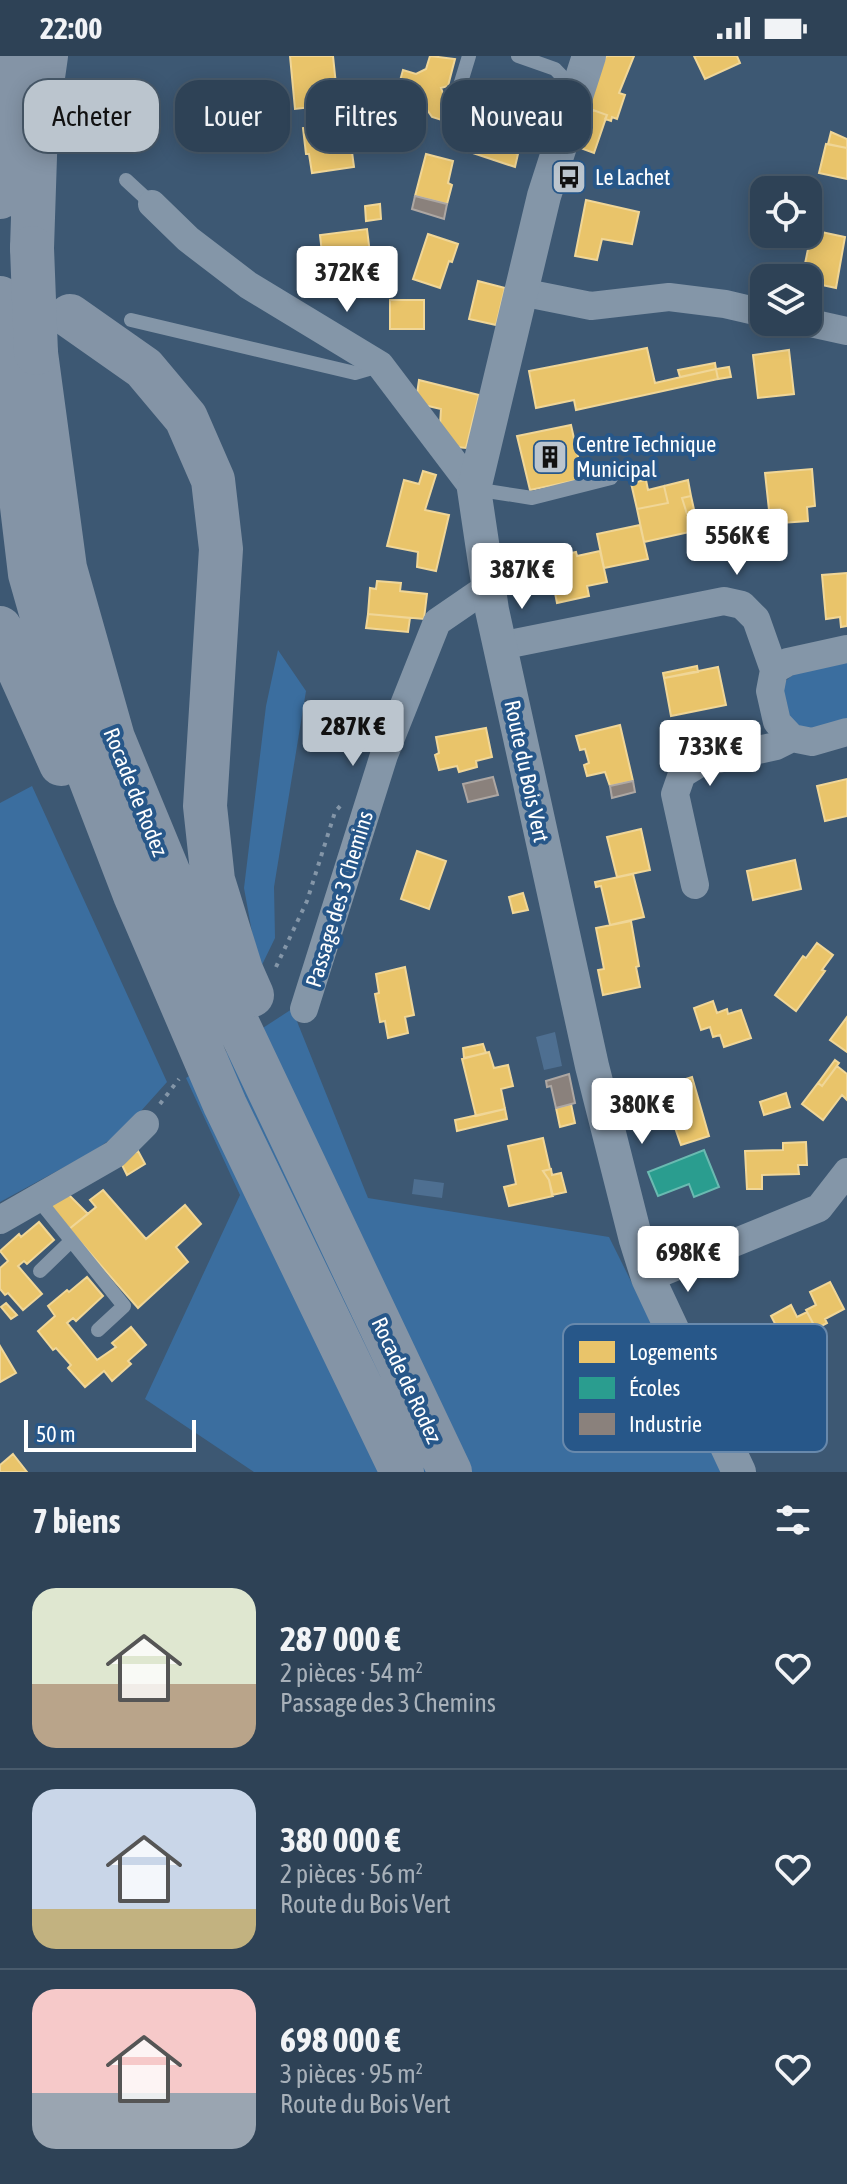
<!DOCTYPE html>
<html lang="fr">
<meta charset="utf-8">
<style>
:root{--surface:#2e4256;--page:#36495c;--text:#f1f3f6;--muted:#a7b0b9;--line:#495b6c;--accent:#bbc5ce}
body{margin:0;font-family:"Asap Condensed",sans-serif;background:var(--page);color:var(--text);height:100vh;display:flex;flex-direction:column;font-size:30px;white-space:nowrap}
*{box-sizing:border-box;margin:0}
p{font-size:26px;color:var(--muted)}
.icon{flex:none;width:44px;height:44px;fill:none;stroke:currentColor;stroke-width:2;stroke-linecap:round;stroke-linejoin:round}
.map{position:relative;height:1416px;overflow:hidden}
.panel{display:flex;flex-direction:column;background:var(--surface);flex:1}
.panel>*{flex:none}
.hud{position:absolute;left:24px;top:24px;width:800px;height:72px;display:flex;gap:16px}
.buttons{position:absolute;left:750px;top:120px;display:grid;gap:16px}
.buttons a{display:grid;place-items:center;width:72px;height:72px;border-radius:16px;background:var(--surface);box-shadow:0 4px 20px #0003,0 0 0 2px var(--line);font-size:40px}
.scale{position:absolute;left:24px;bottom:20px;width:172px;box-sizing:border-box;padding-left:8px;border:4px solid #fff;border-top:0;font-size:22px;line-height:28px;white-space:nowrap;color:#fff;-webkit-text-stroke:6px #275789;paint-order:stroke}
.price{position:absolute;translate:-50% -68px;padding:0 18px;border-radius:8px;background:#fff;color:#222;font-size:26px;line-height:52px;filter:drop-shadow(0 2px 4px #0008)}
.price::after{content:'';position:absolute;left:50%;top:48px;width:24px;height:18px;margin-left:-12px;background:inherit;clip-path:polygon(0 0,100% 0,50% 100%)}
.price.current{background:var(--accent);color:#111}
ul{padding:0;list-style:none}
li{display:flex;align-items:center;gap:24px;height:200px;padding:0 32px}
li+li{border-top:2px solid var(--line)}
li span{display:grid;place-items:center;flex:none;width:224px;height:160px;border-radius:24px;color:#555}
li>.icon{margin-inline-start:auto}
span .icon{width:96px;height:96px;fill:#fffc;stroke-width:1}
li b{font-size:34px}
h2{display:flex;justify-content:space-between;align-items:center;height:96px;padding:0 32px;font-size:34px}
.tag{padding:0 28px;border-radius:24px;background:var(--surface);box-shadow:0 4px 20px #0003,0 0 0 2px var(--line);font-size:28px;line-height:72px}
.tag.current{background:var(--accent);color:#111}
.status{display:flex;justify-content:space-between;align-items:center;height:56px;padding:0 40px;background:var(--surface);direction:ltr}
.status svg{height:22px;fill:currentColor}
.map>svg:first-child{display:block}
.green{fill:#3b6e9f}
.water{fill:#4e6f91}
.homes{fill:#e9c46a;stroke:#f0d697;stroke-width:2}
.schools{fill:#2a9d8f;stroke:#6abab1;stroke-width:2}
.industry{fill:#8a817c;stroke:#ada7a3;stroke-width:2}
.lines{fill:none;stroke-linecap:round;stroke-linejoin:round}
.path{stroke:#8496a8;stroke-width:4;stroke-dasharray:4 6;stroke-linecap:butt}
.service{stroke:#8496a8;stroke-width:14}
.minor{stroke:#8496a8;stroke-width:28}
.tertiary{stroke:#8496a8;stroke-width:34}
.trunk{stroke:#8494a6;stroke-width:44}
.trunk-bridge{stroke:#8494a6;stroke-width:44}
.labels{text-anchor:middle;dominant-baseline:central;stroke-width:8;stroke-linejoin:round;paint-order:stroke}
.poi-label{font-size:22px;fill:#fff;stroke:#275789;text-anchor:start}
.street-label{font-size:22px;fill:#fff;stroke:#275789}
.key{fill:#275789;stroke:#6889ac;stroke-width:2}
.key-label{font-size:22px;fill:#fff}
</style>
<div class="status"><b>22:00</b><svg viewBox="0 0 49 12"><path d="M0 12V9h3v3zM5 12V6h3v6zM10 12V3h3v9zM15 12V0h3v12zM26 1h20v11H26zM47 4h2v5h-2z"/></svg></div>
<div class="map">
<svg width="847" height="1416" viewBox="0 0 847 1416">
<rect width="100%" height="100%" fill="#3d5873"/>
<path class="green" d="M278,594L306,635L274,831L275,882L259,915L244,832L266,650Z
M847,606V665L813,675L790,666L781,631C794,610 825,610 847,606Z
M32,730L167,1026L123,1075L92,1096L0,1146V747Z
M292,953L368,1142L609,1181L726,1416H254L145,1343L240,1139L186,1022Z"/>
<path class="water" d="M555,976L562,1010L544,1014L536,981Z
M414,1123L444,1127L442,1142L412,1138Z"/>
<path class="homes" d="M290,0H333L338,48L295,53Z
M430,0L455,3L448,30L441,32L445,42L468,48L461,70L432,61L421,45L396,39L403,14L416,18L426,13Z
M606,0H634L619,37L625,39L617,63L612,61L611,65L605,63L607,59L584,51Z
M694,0H737L740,7L705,23Z
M468,48L486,53L484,60L514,69L506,94L518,98L515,111L455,91Z
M593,54L607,59L594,97L572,89L582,57L590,60Z
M348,66L354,111L312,117L309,98H306L303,72Z
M831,76L847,83V92L828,88Z
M826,88L847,92V123L819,117Z
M426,98L453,105L448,127L452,129L447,148L415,140Z
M586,144L639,156L632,188L602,183L597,204L575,200Z
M380,148L381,163L366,165L365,150Z
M367,173L374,230L344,233L340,203L323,206L320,179Z
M812,174L845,181L836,232L808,226V222H802Z
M428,178L458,188L452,206L449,205L440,232L413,223Z
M478,225L505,232L496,269L469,263Z
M390,244H424V273H390Z
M647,292L655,327L716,313L718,323L576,354L574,344L536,352L529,315Z
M789,294L794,338L758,342L753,299Z
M715,307L716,313L680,321L678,314Z
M729,311L731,321L718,323L716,313Z
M419,324L479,339L466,392L457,391L440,369L441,353L424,349L417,338Z
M571,369L583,423L530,434L517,380Z
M812,413L815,450L807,451L808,465L781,467L780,453L769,454L765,417Z
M423,415L436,419L425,454L449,459L436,515L417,511L418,496L387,490L404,424L419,428Z
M646,424L648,434L664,430L668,447L637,453L631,427Z
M688,424L691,440L682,442L687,458H691L694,475L644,486L637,453L668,447L664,430Z
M691,440L695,458H687L682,442Z
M780,453L781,467L770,469L769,454Z
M640,469L648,503L604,512L597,478Z
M600,495L607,526L587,530L589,540L557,547L548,502L576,496L577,500Z
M847,517V570L841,571L840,561L826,563L822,519Z
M377,525L401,527L400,535L427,538L424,563L368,558L370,532L376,533Z
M368,558L410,562L408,576L366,572Z
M697,610L698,616L664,622L663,617Z
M718,611L726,649L671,660L664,622Z
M620,669L633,725L610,730L605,716L587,720L584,709L589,707L585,693L580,694L576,680Z
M486,672L492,701L476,705L477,711L459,716L457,710L439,714L435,699L439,697L436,681Z
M847,723V760L825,765L817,730Z
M641,773L650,814L617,821L607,781Z
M417,795L446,805L429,853L401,843Z
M795,804L801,833L753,844L747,815Z
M633,818L644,861L610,869L601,830L596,831L595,826Z
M523,837L528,854L513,857L509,841Z
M631,865L639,910L636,911L640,931L603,939L598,914L604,913L596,872Z
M817,887L833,899L822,914L825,915L796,955L775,939L803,900L806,902Z
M405,911L414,959L405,961L408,977L388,982L385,965L380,966L375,938L379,937L376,918Z
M713,945L717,957L727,953L728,958L741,954L751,982L724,991L720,979L713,981L710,971L701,974L694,952Z
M847,961V996L830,984Z
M483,988L486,997L464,1002L463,992Z
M489,996L494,1012L508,1009L513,1030L501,1033L505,1053L476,1060L462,1003Z
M835,1004L839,1007L822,1030L818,1027Z
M837,1010L847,1018V1044L842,1039L823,1064L802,1048L818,1027L822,1030Z
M692,1021L709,1080L681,1089L661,1031Z
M786,1037L790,1051L764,1059L760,1046Z
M571,1048L575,1067L560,1071L556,1052Z
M505,1053L507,1063L457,1075L455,1064Z
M543,1082L550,1113L543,1115L549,1124L553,1140L509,1150L504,1131L516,1128L508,1090Z
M806,1086L807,1109H798L799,1118L762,1119V1133H747L745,1095L783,1094V1087Z
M138,1095L145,1108L127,1119L120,1105Z
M551,1113L552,1119L561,1117L566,1136L552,1139L549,1124L543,1115Z
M103,1134L146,1183L185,1149L201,1168L176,1191L188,1206L138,1252L69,1173L96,1151L90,1144Z
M66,1136L88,1158L69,1173L49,1149Z
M39,1166L54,1184L27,1208L24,1205L18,1210L42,1238L23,1254L8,1237L5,1239L0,1233V1212L8,1205L0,1195L19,1178L21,1181Z
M87,1221L103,1240L76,1265L73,1262L67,1267L97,1304L116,1291L112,1287L131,1271L146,1289L128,1305L131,1308L112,1325L104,1315L85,1331L68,1312L71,1309L56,1292L53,1294L38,1275L55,1260L48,1250L67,1234L69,1236Z
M830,1226L844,1253L825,1263L827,1267L816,1273L806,1254L816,1249L810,1236Z
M6,1247L17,1259L11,1263L1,1251Z
M791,1249L797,1261L807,1256L817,1275L807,1281L805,1277L785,1287L771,1260Z
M0,1290L16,1317L0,1326Z
M13,1398L27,1416H0V1409Z"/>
<path class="schools" d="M704,1094L719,1131L694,1141L689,1128L658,1140L648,1116Z"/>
<path class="industry" d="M415,140L447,148L444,163L412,153Z
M493,721L498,739L468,746L463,728Z
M633,725L635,736L612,742L610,730Z
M569,1018L575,1047L556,1052L551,1030L547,1031L546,1025Z"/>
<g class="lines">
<path class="path" d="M276,911L307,845L335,756L341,749
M160,1048L179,1023"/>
<path class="service" d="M518,0L555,13L576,35
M458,36L469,0
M126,124L152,148
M131,264L355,317L379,310
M474,433L532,442L611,422
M38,1143L124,1250L98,1274
M40,1215L70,1186"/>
<path class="minor" d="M152,148L188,183L248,229L380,309L474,433
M521,236L591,250L669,241L725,248L764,257
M806,266L847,275
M500,590L724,545L742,549L756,563L774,614L770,635L777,666L792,682L812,686L847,676
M774,614L788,606L847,593
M695,829L675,738L682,718L700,707L776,690L792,682
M304,953L384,699L437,566L488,531
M0,1164L115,1098L145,1068
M648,1222L819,1152L847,1116"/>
<path class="tertiary" d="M589,0L544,140L474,433L492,554L592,1010L636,1184L648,1222L739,1416"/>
<path class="trunk" d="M0,141L11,0
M32,192L36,70L46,0
M0,242L2,282L30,518L82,701L135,839L225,1049L402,1416
M70,260L144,312L186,362L213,424L221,493L205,750L213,824L241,914L252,939
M36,297L65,512L113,682L186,859L450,1416
M0,572L61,708"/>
<path class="trunk-bridge" d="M32,192L36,297"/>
</g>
<defs>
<g id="bus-square" transform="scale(1.8)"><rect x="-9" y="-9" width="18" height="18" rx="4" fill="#bbc5ce" stroke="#275789"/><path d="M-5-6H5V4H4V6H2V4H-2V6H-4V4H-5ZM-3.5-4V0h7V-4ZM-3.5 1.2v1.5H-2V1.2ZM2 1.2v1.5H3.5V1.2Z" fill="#111"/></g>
<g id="building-square" transform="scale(1.8)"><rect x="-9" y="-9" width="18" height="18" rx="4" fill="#bbc5ce" stroke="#275789"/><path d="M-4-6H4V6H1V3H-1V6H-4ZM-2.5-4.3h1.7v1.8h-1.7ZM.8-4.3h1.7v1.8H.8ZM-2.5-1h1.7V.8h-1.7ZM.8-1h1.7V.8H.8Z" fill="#111"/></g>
</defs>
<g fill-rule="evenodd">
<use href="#bus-square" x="569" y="121"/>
<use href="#building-square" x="550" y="401"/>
</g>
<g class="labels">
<g class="poi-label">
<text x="595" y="121">Le Lachet</text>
<text x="576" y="388">Centre Technique<tspan x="576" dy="25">Municipal</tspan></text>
</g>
<g class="street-label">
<text transform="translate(527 715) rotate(78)">Route du Bois Vert</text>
<text transform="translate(136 736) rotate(68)">Rocade de Rodez</text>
<text transform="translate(339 843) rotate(-73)">Passage des 3 Chemins</text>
<text transform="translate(407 1324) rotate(65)">Rocade de Rodez</text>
</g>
</g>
<rect x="563" y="1268" width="264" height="128" rx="12" class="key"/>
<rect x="579" y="1285" width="36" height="22" fill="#e9c46a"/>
<rect x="579" y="1321" width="36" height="22" fill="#2a9d8f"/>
<rect x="579" y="1357" width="36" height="22" fill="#8a817c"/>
<g class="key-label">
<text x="629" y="1304">Logements</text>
<text x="629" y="1340">Écoles</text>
<text x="629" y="1376">Industrie</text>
</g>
</svg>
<div class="buttons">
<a><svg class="icon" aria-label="locate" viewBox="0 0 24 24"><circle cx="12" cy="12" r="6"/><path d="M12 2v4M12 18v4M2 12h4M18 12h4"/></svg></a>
<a><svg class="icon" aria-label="layers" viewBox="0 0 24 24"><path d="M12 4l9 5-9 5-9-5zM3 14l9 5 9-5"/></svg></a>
</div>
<div class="scale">50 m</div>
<b class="price" style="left:347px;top:258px">372K €</b>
<b class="price" style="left:737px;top:521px">556K €</b>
<b class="price" style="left:522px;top:555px">387K €</b>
<b class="price current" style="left:353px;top:712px">287K €</b>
<b class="price" style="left:710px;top:732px">733K €</b>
<b class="price" style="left:642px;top:1090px">380K €</b>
<b class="price" style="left:688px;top:1238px">698K €</b>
<div class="hud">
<a class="tag current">Acheter</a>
<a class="tag">Louer</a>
<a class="tag">Filtres</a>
<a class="tag">Nouveau</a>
</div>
</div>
<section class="panel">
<h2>7 biens<svg class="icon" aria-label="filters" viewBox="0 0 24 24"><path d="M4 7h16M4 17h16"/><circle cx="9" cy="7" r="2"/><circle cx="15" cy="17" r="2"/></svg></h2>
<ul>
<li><span style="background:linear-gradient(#dfe7d0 60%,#b9a48a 0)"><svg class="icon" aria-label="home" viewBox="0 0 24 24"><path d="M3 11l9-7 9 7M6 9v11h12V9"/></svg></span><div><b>287 000 €</b><p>2 pièces · 54 m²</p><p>Passage des 3 Chemins</p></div><svg class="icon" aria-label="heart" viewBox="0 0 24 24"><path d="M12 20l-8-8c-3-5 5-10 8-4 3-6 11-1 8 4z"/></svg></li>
<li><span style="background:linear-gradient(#c9d6e8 75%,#c2b280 0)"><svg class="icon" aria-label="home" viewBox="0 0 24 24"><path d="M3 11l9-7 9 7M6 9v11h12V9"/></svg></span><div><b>380 000 €</b><p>2 pièces · 56 m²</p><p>Route du Bois Vert</p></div><svg class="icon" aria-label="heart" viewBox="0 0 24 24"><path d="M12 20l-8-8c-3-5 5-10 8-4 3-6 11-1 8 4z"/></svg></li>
<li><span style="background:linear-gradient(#f6c9c9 65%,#9aa5b1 0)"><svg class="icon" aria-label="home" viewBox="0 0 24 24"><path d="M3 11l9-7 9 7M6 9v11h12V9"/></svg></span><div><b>698 000 €</b><p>3 pièces · 95 m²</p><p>Route du Bois Vert</p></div><svg class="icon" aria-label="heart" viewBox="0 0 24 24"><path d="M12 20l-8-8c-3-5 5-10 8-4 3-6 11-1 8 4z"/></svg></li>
</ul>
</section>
